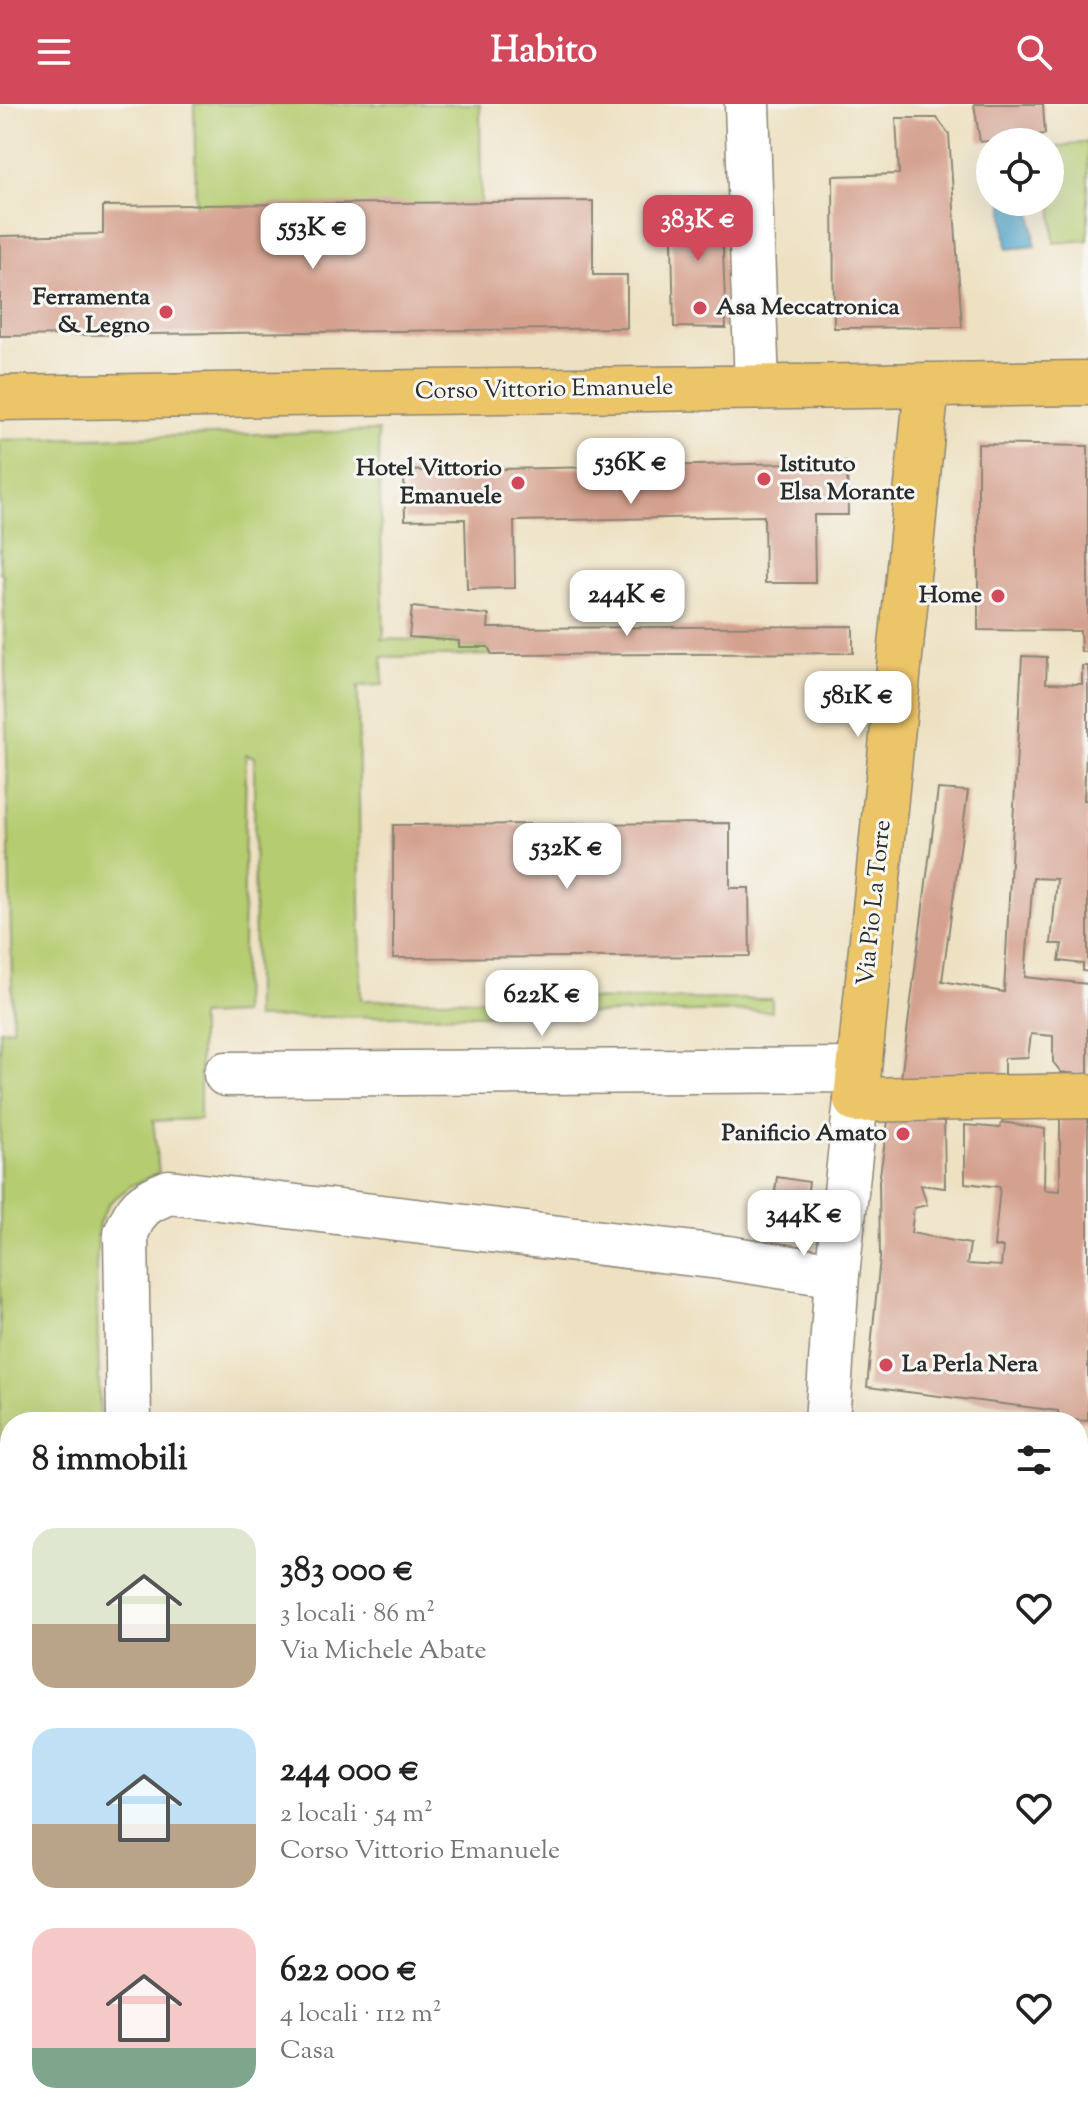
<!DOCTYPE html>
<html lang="it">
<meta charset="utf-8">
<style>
:root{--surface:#fff;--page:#f6f6f6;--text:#222;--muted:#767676;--accent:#d1495b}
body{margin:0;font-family:"Sorts Mill Goudy",serif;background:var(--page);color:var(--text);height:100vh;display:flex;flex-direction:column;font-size:30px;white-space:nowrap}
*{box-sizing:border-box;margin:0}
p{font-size:26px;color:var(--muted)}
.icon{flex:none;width:44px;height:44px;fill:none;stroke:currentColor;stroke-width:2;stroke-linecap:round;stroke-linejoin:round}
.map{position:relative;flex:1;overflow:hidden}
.details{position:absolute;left:0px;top:1308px;width:1088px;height:714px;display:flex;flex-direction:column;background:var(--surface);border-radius:32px 32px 0 0;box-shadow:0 8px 32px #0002}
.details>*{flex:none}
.buttons{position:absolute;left:976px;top:24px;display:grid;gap:16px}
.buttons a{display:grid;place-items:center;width:88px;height:88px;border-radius:50%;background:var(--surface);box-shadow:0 8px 32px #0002;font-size:40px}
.price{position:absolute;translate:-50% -68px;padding:0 18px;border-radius:16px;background:#fff;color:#222;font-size:26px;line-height:52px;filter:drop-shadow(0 2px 4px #0008)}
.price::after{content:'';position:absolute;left:50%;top:48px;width:24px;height:18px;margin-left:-12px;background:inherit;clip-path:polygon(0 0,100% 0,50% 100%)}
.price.selected{background:var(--accent);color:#fff}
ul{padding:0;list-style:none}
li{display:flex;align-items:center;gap:24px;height:200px;padding:0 32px}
li span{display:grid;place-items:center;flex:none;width:224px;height:160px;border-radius:24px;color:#555}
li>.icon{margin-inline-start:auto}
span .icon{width:96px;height:96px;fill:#fffc;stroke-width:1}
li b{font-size:34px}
h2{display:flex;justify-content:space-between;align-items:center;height:96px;padding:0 32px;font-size:34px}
header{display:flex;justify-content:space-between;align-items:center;height:104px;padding:0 32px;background:var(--accent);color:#fff;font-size:36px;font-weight:800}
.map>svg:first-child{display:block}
.green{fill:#b5cc70;stroke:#707c4e;stroke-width:2}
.water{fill:#4fa6cc;stroke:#3d687c;stroke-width:2}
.building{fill:#d5a18f}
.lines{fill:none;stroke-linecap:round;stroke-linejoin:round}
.minor-casing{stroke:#8c8676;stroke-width:47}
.major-casing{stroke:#8c8676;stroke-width:47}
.minor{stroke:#fff;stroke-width:44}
.major{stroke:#edc569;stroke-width:44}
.poi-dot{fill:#d1495b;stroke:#f6f6f2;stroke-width:3}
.labels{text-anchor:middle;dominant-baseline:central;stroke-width:6;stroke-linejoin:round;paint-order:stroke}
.poi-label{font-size:24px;font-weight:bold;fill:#2b2b2b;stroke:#f6f6f2;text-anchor:end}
.street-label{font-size:24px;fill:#2b2b2b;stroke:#f6f6f2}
</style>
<header><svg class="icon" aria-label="menu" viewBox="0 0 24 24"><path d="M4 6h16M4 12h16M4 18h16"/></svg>Habito<svg class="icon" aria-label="search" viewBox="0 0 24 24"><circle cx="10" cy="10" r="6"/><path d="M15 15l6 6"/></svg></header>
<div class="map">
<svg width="1088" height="2021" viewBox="0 0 1088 2021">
<rect width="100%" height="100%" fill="#f6f6f2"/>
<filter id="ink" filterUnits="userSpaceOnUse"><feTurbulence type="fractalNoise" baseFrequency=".0125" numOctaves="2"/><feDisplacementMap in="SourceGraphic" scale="16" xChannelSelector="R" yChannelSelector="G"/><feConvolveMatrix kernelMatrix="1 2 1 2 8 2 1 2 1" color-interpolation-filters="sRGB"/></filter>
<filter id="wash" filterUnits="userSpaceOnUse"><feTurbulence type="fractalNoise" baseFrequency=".006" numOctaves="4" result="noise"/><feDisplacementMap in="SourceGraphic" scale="32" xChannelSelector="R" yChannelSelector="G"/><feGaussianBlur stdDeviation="1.8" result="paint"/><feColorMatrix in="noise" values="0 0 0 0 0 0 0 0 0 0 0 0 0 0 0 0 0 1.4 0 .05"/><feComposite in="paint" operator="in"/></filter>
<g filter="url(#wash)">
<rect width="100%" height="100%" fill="#eee1c2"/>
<path class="green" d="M194,0H480L481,100L196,102Z
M1088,38V136L1054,139L1050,44Z
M378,327L384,530L381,535L459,537V543H488L492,551L382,553L383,581L358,582L361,896L772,895V907L255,914L254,653L246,650L242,910L200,912V1015L153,1017L159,1069L132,1081L109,1099L99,1119L96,1162L100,1318H10V1631L0,1630V926L13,925L3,470L0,469V336Z
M1078,1413L1088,1414V1475L1078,1484Z
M1088,1499V1549L1078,1547V1509Z
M1078,1569L1088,1570V1658L1078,1657Z
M917,2012H974L963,2021H924Z"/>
<path class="water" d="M1003,98H1031L1035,142L1007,145Z"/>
<g id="blocks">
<path class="building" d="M974,0H1043L1045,30L980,38Z
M896,14H937L949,30L962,223L834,224L833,72L899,70Z
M671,94L721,95L726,224L674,223Z
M593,97V171H627V224L0,232V132L103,130V102Z
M978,340L1088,342V548H1081L1080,527L978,526Z
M847,358L848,411H814L815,479H765L764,412L514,417L515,484L467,485L465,415L405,416L404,367Z
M412,503L489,511L488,524L853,522V549L492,551L488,543H459V537L409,533Z
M1022,552L1047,553L1046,579L1082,580V562H1088V648H1086L1084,696H1088V868L1083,867V860L1059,857L1062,840H1051L1057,775L1033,774L1025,873L1088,880V971L1061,968L1053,958V932L1031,930L1028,953L1004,954V973L901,975L938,685L968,687L942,877L1004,888Z
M730,719V784H749L750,852L393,854V721Z
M1060,1011H1088V1317L1059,1315L1058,1307L867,1283L880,1154L879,1077L888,1017L944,1014L945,1084L921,1081L927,1101L914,1104L911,1129L970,1140L967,1160L1001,1162L1003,1143H994L1000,1083L965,1079V1021L1000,1024L1002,1018L1045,1025L1044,1086L1060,1087Z
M777,1073L809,1078L803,1117L771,1113Z
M1078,1887L1088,1900V1966L1078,1974Z"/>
</g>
</g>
<g filter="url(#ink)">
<use href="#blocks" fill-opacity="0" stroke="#8c8676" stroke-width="2"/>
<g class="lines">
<g class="minor-casing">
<path id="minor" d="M747,0L757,283
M226,970L858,966
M129,1318L126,1130C136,1104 143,1098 169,1088L728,1154L837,1171
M827,1318L837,1171L856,996
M1078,1380L1088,1381
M1078,1717L1088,1719
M868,2012L875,2021
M85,2021L86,2012"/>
</g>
<g class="major-casing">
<path id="major" d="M927,281L856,996L1088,992
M0,294L1088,279"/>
</g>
<use href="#minor" class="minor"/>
<use href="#major" class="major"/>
</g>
</g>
<g class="poi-dot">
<circle cx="700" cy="204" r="8"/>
<circle cx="166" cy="208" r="8"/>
<circle cx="764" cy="375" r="8"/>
<circle cx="518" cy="379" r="8"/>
<circle cx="998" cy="492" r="8"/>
<circle cx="903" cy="1030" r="8"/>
<circle cx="886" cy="1261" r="8"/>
</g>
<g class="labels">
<g class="poi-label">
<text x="150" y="194">Ferramenta<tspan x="150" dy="28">&amp; Legno</tspan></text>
<text x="716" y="204" text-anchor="start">Asa Meccatronica</text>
<text x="780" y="361" text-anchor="start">Istituto<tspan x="780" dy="28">Elsa Morante</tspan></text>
<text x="502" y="365">Hotel Vittorio<tspan x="502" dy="28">Emanuele</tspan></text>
<text x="982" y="492">Home</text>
<text x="887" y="1030">Panificio Amato</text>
<text x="902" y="1261" text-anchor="start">La Perla Nera</text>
</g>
<g class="street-label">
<text transform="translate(544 286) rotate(-1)">Corso Vittorio Emanuele</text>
<text transform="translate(875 799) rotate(-84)">Via Pio La Torre</text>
</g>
</g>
</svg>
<div class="buttons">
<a><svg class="icon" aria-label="locate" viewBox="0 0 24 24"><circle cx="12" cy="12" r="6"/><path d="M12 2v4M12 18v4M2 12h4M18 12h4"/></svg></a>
</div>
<b class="price selected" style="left:698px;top:159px">383K €</b>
<b class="price" style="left:313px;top:167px">553K €</b>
<b class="price" style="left:631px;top:402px">536K €</b>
<b class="price" style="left:627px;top:534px">244K €</b>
<b class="price" style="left:858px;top:635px">581K €</b>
<b class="price" style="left:567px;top:787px">532K €</b>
<b class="price" style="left:542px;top:934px">622K €</b>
<b class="price" style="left:804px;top:1154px">344K €</b>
<section class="details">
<h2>8 immobili<svg class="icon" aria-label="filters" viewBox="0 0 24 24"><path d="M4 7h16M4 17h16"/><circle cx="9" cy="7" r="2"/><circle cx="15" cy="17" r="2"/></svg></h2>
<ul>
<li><span style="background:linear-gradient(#dfe7d0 60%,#b9a48a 0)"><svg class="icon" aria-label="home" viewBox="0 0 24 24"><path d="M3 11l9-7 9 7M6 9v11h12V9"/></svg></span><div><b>383 000 €</b><p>3 locali · 86 m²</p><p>Via Michele Abate</p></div><svg class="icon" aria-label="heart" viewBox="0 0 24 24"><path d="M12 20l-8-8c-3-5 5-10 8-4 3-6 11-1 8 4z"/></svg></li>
<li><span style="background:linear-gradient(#bfe0f5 60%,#b9a48a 0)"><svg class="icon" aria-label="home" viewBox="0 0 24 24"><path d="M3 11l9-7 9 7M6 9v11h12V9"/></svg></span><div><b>244 000 €</b><p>2 locali · 54 m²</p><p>Corso Vittorio Emanuele</p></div><svg class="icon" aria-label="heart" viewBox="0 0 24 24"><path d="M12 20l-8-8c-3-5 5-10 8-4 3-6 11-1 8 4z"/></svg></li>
<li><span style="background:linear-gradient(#f6c9c9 75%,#7fa58c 0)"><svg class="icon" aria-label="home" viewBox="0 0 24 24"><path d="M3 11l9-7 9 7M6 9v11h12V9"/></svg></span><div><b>622 000 €</b><p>4 locali · 112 m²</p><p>Casa</p></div><svg class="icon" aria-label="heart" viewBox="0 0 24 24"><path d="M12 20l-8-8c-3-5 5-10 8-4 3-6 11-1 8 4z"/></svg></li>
</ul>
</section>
</div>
